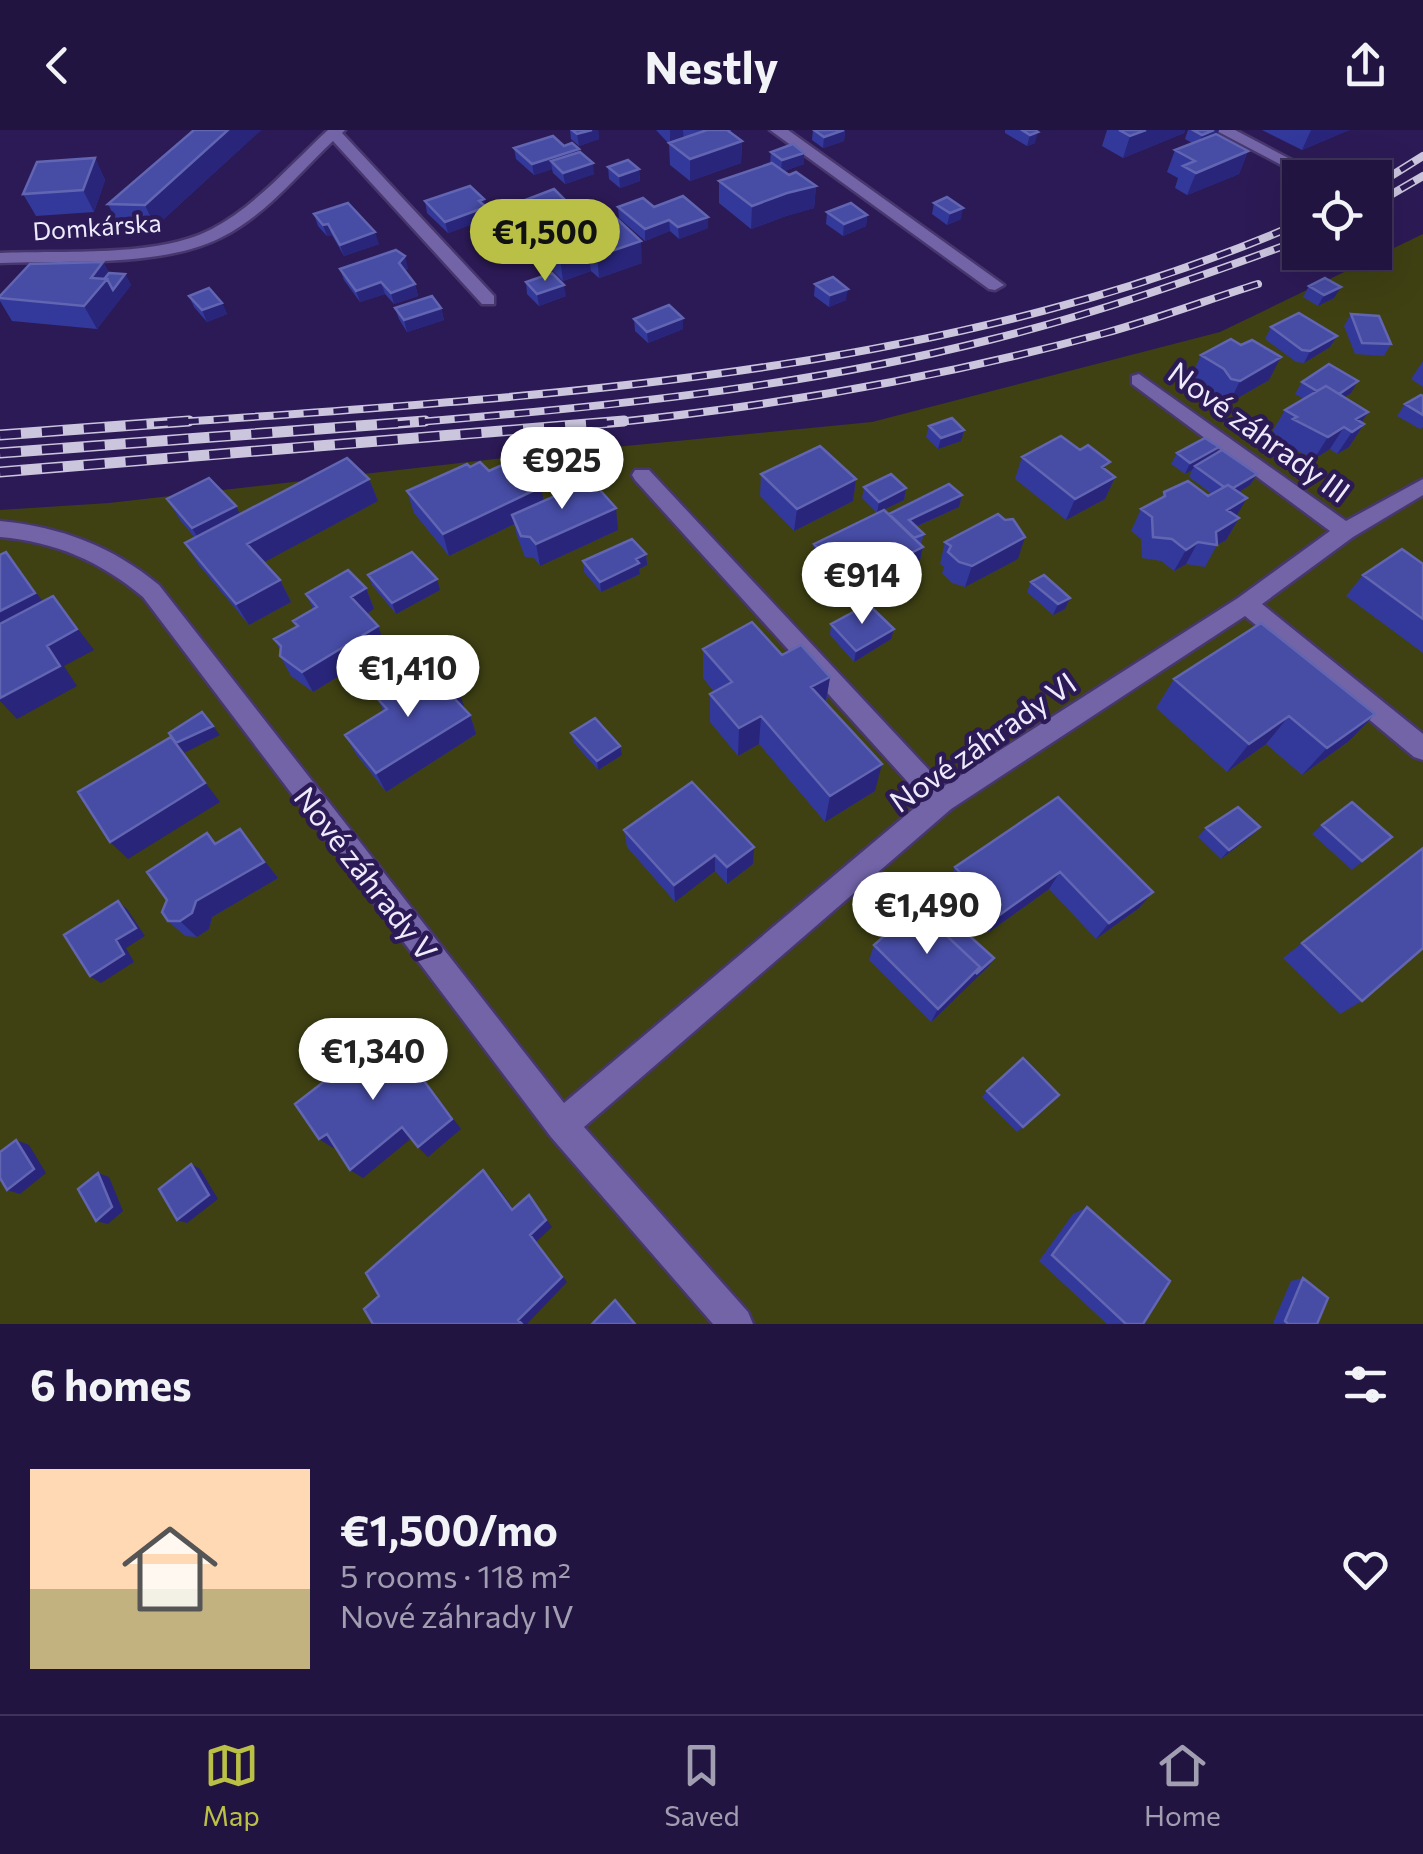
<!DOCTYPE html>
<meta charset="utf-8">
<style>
:root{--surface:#211440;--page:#2d214b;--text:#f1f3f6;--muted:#a29eb1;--line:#3e3359;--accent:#bac045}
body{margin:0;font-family:Commissioner,sans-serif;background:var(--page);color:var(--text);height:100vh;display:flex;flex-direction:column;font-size:38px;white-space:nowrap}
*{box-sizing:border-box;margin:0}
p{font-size:32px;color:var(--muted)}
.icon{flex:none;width:55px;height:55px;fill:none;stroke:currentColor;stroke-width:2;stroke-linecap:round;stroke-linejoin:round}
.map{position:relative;height:1194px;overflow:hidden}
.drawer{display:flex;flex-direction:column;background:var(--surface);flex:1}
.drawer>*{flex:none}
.fabs{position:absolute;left:1282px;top:30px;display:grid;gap:20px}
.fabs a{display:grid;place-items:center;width:110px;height:110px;border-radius:0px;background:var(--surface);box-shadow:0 10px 40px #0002,0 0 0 2px var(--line);font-size:50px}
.price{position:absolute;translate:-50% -85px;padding:0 22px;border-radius:35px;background:#fff;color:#222;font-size:32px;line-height:65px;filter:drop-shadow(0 2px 5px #0008)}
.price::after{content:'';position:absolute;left:50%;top:60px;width:30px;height:22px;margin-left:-15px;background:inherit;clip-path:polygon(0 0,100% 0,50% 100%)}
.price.current{background:var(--accent);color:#111}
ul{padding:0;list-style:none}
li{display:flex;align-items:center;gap:30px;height:250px;padding:0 30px}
li span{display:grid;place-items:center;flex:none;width:280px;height:200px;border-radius:0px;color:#555}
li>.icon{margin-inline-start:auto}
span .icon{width:120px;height:120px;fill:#fffc;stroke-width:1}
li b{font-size:42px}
h2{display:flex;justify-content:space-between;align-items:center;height:120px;padding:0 30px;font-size:42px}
header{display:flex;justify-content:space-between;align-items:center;height:130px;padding:0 30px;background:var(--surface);font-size:45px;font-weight:700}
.tab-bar{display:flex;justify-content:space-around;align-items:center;height:140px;border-top:2px solid var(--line);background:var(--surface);font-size:28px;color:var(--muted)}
.tab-bar a{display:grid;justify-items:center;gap:5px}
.tab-bar .current{color:var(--accent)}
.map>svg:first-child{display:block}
.green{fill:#3f4113}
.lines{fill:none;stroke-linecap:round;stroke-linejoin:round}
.street-casing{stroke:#47376d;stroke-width:5}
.street{fill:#7264a7;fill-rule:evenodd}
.rail-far1-casing{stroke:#cbc6de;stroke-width:8}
.rail-casing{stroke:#cbc6de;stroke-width:11}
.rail-far1{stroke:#2c1a56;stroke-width:5;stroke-dasharray:15;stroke-linecap:butt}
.rail{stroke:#2c1a56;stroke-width:8;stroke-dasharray:21;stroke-linecap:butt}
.wall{fill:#33399a}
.shaded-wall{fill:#28257b}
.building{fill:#474ca5;stroke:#6165b2;stroke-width:2.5}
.labels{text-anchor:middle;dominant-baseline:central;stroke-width:9;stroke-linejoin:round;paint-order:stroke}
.far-street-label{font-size:25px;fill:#edebfb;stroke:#2c1a56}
.street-label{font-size:30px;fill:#edebfb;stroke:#2c1a56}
</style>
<header><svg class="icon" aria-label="back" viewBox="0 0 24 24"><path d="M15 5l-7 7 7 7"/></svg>Nestly<svg class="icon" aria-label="share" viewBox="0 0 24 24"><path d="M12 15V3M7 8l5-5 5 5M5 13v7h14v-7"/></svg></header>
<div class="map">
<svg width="1423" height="1194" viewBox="0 0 1423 1194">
<rect width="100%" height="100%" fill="#2c1a56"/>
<path class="green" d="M1423,104V1194H0V380L109,373L504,328L872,292L1220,202Z"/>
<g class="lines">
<g class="street-casing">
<path id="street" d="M328,0H345L342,3L494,166V174H482L333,11C298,44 266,85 222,107C162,138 66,130 0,133V123C62,120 157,128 212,99C257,75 291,34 328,0Z
M770,0H788L1004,155L995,160L989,159Z
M1215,0H1235L1307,38L1293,41Z
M1139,244L1346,391L1423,349V365L1353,407L1262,474L1423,604V630L1414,627L1245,486L951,679L584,997L748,1182L753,1194H713L551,1007L143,467C100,431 56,412 0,407V391C61,397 112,416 159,455L564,973L924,670L635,350L632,345L635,340H649L944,656L1238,468L1330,401L1132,254V246Z"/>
</g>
<use href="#street" class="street"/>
<g class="rail-far1-casing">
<path id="rail-far1" d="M1375,56L1423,26
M1375,74L1423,46
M154,294C538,266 942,248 1300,93
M395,294C593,278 795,259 989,210C1095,184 1197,148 1300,110
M599,294C769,277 940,248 1105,203C1156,189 1207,170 1258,154"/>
</g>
<g class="rail-casing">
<path id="rail" d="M0,305L189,291
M0,323L425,291
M0,342L624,291"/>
</g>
<use href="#rail-far1" class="rail-far1"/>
<use href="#rail" class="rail"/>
</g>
<path class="wall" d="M194,0H261L155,97L119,96L108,74Z
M570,0H598L599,9L579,16L571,9Z
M656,0H731V3L742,11L741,33L690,51L670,35L669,14Z
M813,0H845L844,11L823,18L812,10Z
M1005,0H1035V13L1027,16L1005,3Z
M1107,0H1185L1184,3L1123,28L1102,16Z
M1188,0H1219L1217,5L1248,21L1239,44L1187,65L1175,58L1178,48L1167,42L1175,20L1192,13L1185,9Z
M1262,0H1349L1302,20Z
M564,16L579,23L594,44L565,54L553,43L552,39L534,45L516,29L514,18Z
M771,22L804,23V34L784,41L816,56L814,78L786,86L751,99L719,73V51L770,33Z
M95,28L105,50L94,82L36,86L23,64Z
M608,37L639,39L640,51L620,58L609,49Z
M484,69L487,85L575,80L605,82L606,88L642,133L599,148L591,141L563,151L545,133L543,119L510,129L490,108L487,89L448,103L427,83L425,71Z
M934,73L961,89L947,95L932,84Z
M618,77H654L708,98L679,109L670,101L645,111L619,88Z
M827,82L867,85L866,96L843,106L826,94Z
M314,84L379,114L344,126L332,105L327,106L318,96Z
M103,132L109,143L125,144L131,155L97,199L12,191L0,171V166Z
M408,138L405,141L415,154L418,166L394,174L385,164L360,172L344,150L340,139Z
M526,152L566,166L539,176L527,164Z
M815,154L846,170L829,177L814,166Z
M1309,156L1334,168L1318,176L1303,167Z
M189,166L222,173L227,184L207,192L194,177Z
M395,178H441L444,190L407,202L399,189Z
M1351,184L1391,214L1384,226L1355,224L1344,196Z
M683,188V199L648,213L635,201L634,189Z
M1271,197L1337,206L1330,217L1304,233L1296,232L1265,209Z
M1201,225L1269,250L1229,273L1220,272L1213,262L1191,247Z
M1423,231V257L1411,249Z
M1302,252L1351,263L1344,267L1368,282L1361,293L1364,294L1349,317L1337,324L1330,319L1314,329L1280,312L1282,308L1272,302L1285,280L1304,269L1295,264Z
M1423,266V297L1420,299L1397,286L1405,274Z
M929,296L964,300L961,311L938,319L926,307Z
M1177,323L1215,324L1257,344L1250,355L1239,362L1236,386L1239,388L1226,410L1217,415L1205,437L1186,434L1174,441L1161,431L1142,428L1141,409L1131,401L1141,379L1161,368L1164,362L1208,366L1212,364L1189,347L1192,340L1185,344L1171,334Z
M1022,327L1107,341L1115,347L1105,369L1066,390L1015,349Z
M470,337L489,341L544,371L618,400L540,436L534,428L525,427L517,406L514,394L449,426L414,383L407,361Z
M761,344L856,349L853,371L794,401L760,366Z
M369,349L378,371L264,432L280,450L291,472L249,495L198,434L185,413L195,408L180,390L167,369L240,384Z
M864,357L906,358L904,370L877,383L862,368Z
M962,365L959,377L916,397L924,404L921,414L923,417L918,438L903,446L901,457L885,463L862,445L834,459L812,436L814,414L889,384Z
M945,412L1018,429L965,457L952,453L942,443L944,437L940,434Z
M646,424L647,435L639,439L640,444L601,462L584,442L583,431Z
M1423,434V523L1346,466L1363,445Z
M368,445L440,460L396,484L372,455Z
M1031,452L1070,468L1065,479L1053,485L1027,462Z
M366,458L374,479L366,484L386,517L313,562L291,546L280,526V520L274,509L296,497L293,491L313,479L306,464Z
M831,494L891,509L854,532L830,505Z
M703,519L782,525L830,547L826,573L875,661L825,692L759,614L738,626L710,592V564L714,562L703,548Z
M1174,549L1375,584L1349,611L1302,645L1266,614L1227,642L1156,578Z
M377,568L465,579L470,585L476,604L386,662L356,624L345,605L384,582Z
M571,603L620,616L622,625L598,640L574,613Z
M1058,667L1153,762L1139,778L1096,809L1049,759L989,802L947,754L955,737Z
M1322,695L1392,707L1352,740L1312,704Z
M1260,697L1251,706L1221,729L1198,707L1206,698Z
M240,699L278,748L212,787L209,799L197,807L185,806L168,791L217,713Z
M624,700L753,734L727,754L715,741L675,772L627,717Z
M1423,717L1362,871L1340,884L1283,828Z
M933,793L994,828L989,836L931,892L869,830L874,815Z
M987,961L1059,965L1017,1002L982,967Z
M1087,1077L1143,1194H1107L1039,1131L1073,1084Z
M1303,1148L1317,1194H1274L1273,1193L1291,1151Z"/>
<path class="shaded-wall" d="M228,0H261L155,97L145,75Z
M592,0H598L599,9L579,16L577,4Z
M670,0H683L684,10L670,15Z
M845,0L844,11L823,18L824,7Z
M1146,0H1185L1184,3L1123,28L1130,6Z
M1214,0H1219L1215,9L1198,16L1202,5Z
M1311,0H1349L1302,20Z
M1038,2L1035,13L1027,16L1030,5Z
M742,11L741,33L690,51V29Z
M579,19L580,31H551L552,39L534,45L532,34Z
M1248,21L1239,44L1187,65L1196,43Z
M804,23V34L781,42L782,30Z
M95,28L105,50L94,82L83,60Z
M593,33L594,44L565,54L563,43Z
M639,39L640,51L620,58L619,46Z
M816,56L814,78L786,86L751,99L752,76L787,63Z
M484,69L488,87L486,85L487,89L448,103L445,92Z
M963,78L961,89L947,95L950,83Z
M575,80L578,102L541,111L543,119L510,129L506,106Z
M605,82L606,94L584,102L583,90Z
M867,85L866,96L843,106L844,94Z
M708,87V98L679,109L678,97Z
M669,90L670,101L645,111V99Z
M328,94L332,105L327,106L323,95Z
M375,102L379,114L344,126L340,115Z
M641,111L642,133L599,148L597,126Z
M588,118L591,141L563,151L560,128Z
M405,126L408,138L402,144L399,133Z
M103,132L115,155L112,158L119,171L97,199L84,176L91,148Z
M125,144L131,155L119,171L113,160Z
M381,152L385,164L360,172L356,161Z
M415,154L418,166L394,174L391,163Z
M564,155L566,166L539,176L537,164Z
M1341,157L1334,168L1318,176L1324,165Z
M848,159L846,170L829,177L830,165Z
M222,173L227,184L207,192L202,180Z
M441,178L444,190L407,202L404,190Z
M683,188V199L648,213L647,202Z
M1337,206L1330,217L1304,233L1310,221Z
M1281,227L1269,250L1229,273L1240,251Z
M1358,251L1351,263L1324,281L1331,269Z
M1368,282L1358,298L1364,294L1349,317L1337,324L1352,302L1356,289Z
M1344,297L1330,319L1314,329L1328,307Z
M964,300L961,311L938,319L941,308Z
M1219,317L1213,329L1195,336L1192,340L1185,344L1190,333Z
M1257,344L1250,355L1223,372L1229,360Z
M1115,347L1105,369L1066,390L1075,369Z
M369,349L378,371L259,435L247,414Z
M856,349L853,371L794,401L797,379Z
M541,357L545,379L512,385L514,394L449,426L443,404Z
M906,358L904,370L877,383L879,372Z
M962,365L959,377L906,401L909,390Z
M1247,368L1234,390L1227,380Z
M236,376L247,398L205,419L192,398Z
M616,378L618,400L540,436L536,414Z
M1239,388L1226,410L1217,415L1216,402Z
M1025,407L1018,429L965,457L972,436Z
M1198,412L1186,434L1174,441L1186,420Z
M923,417L918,438L903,446L901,457L885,463L890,442L899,429Z
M6,422L52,484L0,511V481Z
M646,424L647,435L639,439L640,444L601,462L600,452Z
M865,424L862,445L834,459L837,438Z
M437,449L440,460L396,484L392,473Z
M280,450L291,472L249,495L236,474Z
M366,458L374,479L360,488L351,467Z
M53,466L94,520L64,536L77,556L17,589L0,571V568L47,516Z
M1070,468L1065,479L1053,485L1058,474Z
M378,496L386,517L313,562L302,542Z
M894,499L891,509L854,532L856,521Z
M830,547L825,575L811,557Z
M458,559L465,579L454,568Z
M1375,584L1349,611L1302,645L1327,618Z
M470,585L476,604L386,662L376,643Z
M761,586L759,614L738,626L739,598Z
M1289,586L1266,614L1227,642L1249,614Z
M213,596L220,605L184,623L176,613Z
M171,607L220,672L128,729L110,712Z
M620,616L622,625L598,640L597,631Z
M882,634L875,661L825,692L830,666Z
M1260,697L1251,706L1221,729L1229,720Z
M240,699L278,748L212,787L209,799L197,807L180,791L196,771Z
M754,717L753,734L727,754V737Z
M715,725V741L675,772L674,755Z
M1060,742L1049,759L989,802L998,786Z
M1153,762L1139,778L1096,809L1109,793Z
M118,771L127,779L145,806L126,818L134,832L101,853L90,846L116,810Z
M994,828L989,836L931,892L938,879L980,837Z
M388,902L461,999L428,1027L418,1017Z
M402,997L413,1007L363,1048L350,1040Z
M327,1004L340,1014L333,1018L319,1009Z
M16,1010L29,1015L46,1043L20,1064L7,1060Z
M191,1034L200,1039L218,1069L187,1093L177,1090Z
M483,1040L491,1048L520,1088L512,1080Z
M98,1043L109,1047L123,1081L108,1094L96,1091Z
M529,1065L552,1097L536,1112L567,1152L527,1194H522L518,1190L530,1105Z"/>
<path class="building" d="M194,0H228L145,75L108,74Z
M572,0H592L577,4Z
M707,0H727L742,11L690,29L669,13Z
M814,0H844L824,7Z
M1022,0H1035L1038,2L1030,5Z
M1119,0H1146L1130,6Z
M1193,0H1214L1202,5Z
M1216,4L1248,21L1196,43L1183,36L1195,31L1175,20Z
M553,6L564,16L572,13L579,19L532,34L514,18Z
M793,14L804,23L782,30L771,22Z
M580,22L593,33L563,43L551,31Z
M95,28L83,60L23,64L37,32Z
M628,30L639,39L619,46L608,37Z
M772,33L789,45L796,42L816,56L787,63L752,76L719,51Z
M470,56L484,69L479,71L486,77L445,92L425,71Z
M554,59L575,80L566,83L571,87L506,106L486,85Z
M683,66L708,87L678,97L669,90L645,99L618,77L643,68L654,77Z
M947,67L963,78L950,83L934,73Z
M348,73L375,102L340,115L328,94L323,95L314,84Z
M595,73L605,82L583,90L576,84L575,80Z
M851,73L867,85L844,94L827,82Z
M614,86L641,111L597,126L588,118L560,128L541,111Z
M396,120L405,126L399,133L415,154L391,163L381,152L356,161L340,139Z
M103,132L91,148L107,149L84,176L0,168V166L30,134Z
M109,143L125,144L113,160L107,149L105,148Z
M552,143L564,155L537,164L526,152Z
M833,147L848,159L830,165L815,154Z
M1325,148L1341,157L1324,165L1309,156Z
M209,158L222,173L202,180L189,166Z
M432,166L441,178L404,190L395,178Z
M669,175L683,188L647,202L634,189Z
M1299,183L1337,206L1310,221L1302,220L1271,197Z
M1351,184L1379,186L1391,214L1362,213Z
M1231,209L1241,215L1252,210L1281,227L1240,251L1231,249L1224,239L1201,225Z
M1329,234L1358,251L1339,264L1326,256L1317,261L1302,252Z
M1326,256L1368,282L1356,289L1364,294L1352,302L1344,297L1328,307L1293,289L1297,287L1285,280Z
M1421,265L1423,266V285L1405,274Z
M952,288L964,300L941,308L929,296Z
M1061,306L1080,320L1088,315L1110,332L1102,337L1115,347L1075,369L1022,327Z
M1205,308L1219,317L1190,333L1177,323Z
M820,316L856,349L797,379L761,344Z
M1222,320L1257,344L1233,358L1228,355L1224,357L1195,336Z
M347,328L369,349L247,414L280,450L236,474L185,413Z
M515,329L541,357L443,404L407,361L467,334L470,337L480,332L489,341Z
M891,344L906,358L879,372L864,357Z
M209,348L236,376L192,398L167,369Z
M591,350L616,378L536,414L530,407L521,406L512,385Z
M1188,351L1208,366L1228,355L1247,368L1227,380L1239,388L1216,402L1217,415L1198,412L1186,420L1172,409L1153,407L1152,387L1141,379L1165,366L1164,362Z
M949,354L962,365L909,390L924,404L914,408L889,384Z
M884,380L923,417L899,429L906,435L890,442L865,424L837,438L814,414Z
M998,384L1005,390L1013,389L1025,407L972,436L959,432L948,422L951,416L945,412Z
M632,409L646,424L636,429L639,433L600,452L583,431Z
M1402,419L1423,434V489L1363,445Z
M6,422L35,463L0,481V425Z
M412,422L437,449L392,473L368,445Z
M348,440L366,458L351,467L378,496L302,542L280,526L281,516L274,509L298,496L293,491L317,477L306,464Z
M1044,445L1070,468L1058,474L1031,452Z
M53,466L77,499L47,516L60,536L0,568V494Z
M868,474L894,499L856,521L831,494Z
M752,492L782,525L801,515L830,547L811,557L882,634L830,666L761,586L739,598L710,564L732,552L703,519Z
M1261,493L1375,584L1327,618L1289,586L1249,614L1174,549Z
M427,538L441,554L452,553L458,559L454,568L470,585L376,643L345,605L387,579L377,568Z
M202,582L213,596L176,613L169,603Z
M595,588L620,616L597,631L571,603Z
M171,607L205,653L110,712L78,662Z
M692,652L754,717L727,737L715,725L674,755L624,700Z
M1058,667L1153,762L1109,793L1060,742L998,786L955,737Z
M1352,672L1392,707L1362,731L1322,695Z
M1238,677L1260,697L1229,720L1206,698Z
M240,699L264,732L196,771L192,783L180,791H168L162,782L167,770L147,742L207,703L215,714Z
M1423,718V818L1362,871L1302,813Z
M118,771L136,798L116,810L124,824L90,846L64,805Z
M916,777L980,837L938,879L874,815Z
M944,783L994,828L976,844L980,837L933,793Z
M388,902L452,989L418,1017L402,997L350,1040L327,1004L319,1009L295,974Z
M1023,928L1059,965L1023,997L987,961Z
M16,1010L34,1039L7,1060L0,1048V1022Z
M191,1034L209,1065L177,1090L159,1059Z
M483,1040L512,1080L529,1065L546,1090L530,1105L562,1147L518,1190L522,1194H373L364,1179L379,1166L366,1143Z
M98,1043L112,1077L96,1091L78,1059Z
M1087,1077L1170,1151L1143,1194H1126L1052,1125Z
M1303,1148L1328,1168L1317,1194H1288L1285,1191Z
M615,1170L635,1194H592Z"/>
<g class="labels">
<g class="far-street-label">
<text transform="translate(97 96) rotate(-4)">Domkárska</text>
</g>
<g class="street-label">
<text transform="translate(1260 301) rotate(36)">Nové záhrady III</text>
<text transform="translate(982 611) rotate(-35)">Nové záhrady VI</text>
<text transform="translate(367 743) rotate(52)">Nové záhrady V</text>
</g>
</g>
</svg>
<div class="fabs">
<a><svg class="icon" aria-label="locate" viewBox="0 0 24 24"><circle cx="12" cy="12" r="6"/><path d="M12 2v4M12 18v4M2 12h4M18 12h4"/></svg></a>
</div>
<b class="price current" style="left:545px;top:154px">€1,500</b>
<b class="price" style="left:562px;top:382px">€925</b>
<b class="price" style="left:862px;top:497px">€914</b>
<b class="price" style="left:408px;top:590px">€1,410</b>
<b class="price" style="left:927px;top:827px">€1,490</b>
<b class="price" style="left:373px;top:973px">€1,340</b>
</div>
<section class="drawer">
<h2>6 homes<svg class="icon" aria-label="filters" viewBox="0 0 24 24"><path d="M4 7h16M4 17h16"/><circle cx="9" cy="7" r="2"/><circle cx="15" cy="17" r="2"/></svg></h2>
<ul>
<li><span style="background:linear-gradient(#ffd9b3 60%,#c2b280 0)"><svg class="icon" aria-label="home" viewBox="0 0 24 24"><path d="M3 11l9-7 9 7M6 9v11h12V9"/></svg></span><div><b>€1,500/mo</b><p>5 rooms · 118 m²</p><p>Nové záhrady IV</p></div><svg class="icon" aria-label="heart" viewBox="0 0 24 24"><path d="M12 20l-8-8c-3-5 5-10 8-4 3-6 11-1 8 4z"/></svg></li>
</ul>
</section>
<nav class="tab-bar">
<a class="current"><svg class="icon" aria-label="map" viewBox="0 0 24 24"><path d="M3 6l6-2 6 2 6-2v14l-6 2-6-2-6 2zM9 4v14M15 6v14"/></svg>Map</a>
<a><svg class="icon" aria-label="saved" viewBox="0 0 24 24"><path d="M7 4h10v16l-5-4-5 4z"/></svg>Saved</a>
<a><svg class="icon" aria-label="home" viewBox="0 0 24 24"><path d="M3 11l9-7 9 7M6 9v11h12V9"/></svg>Home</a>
</nav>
